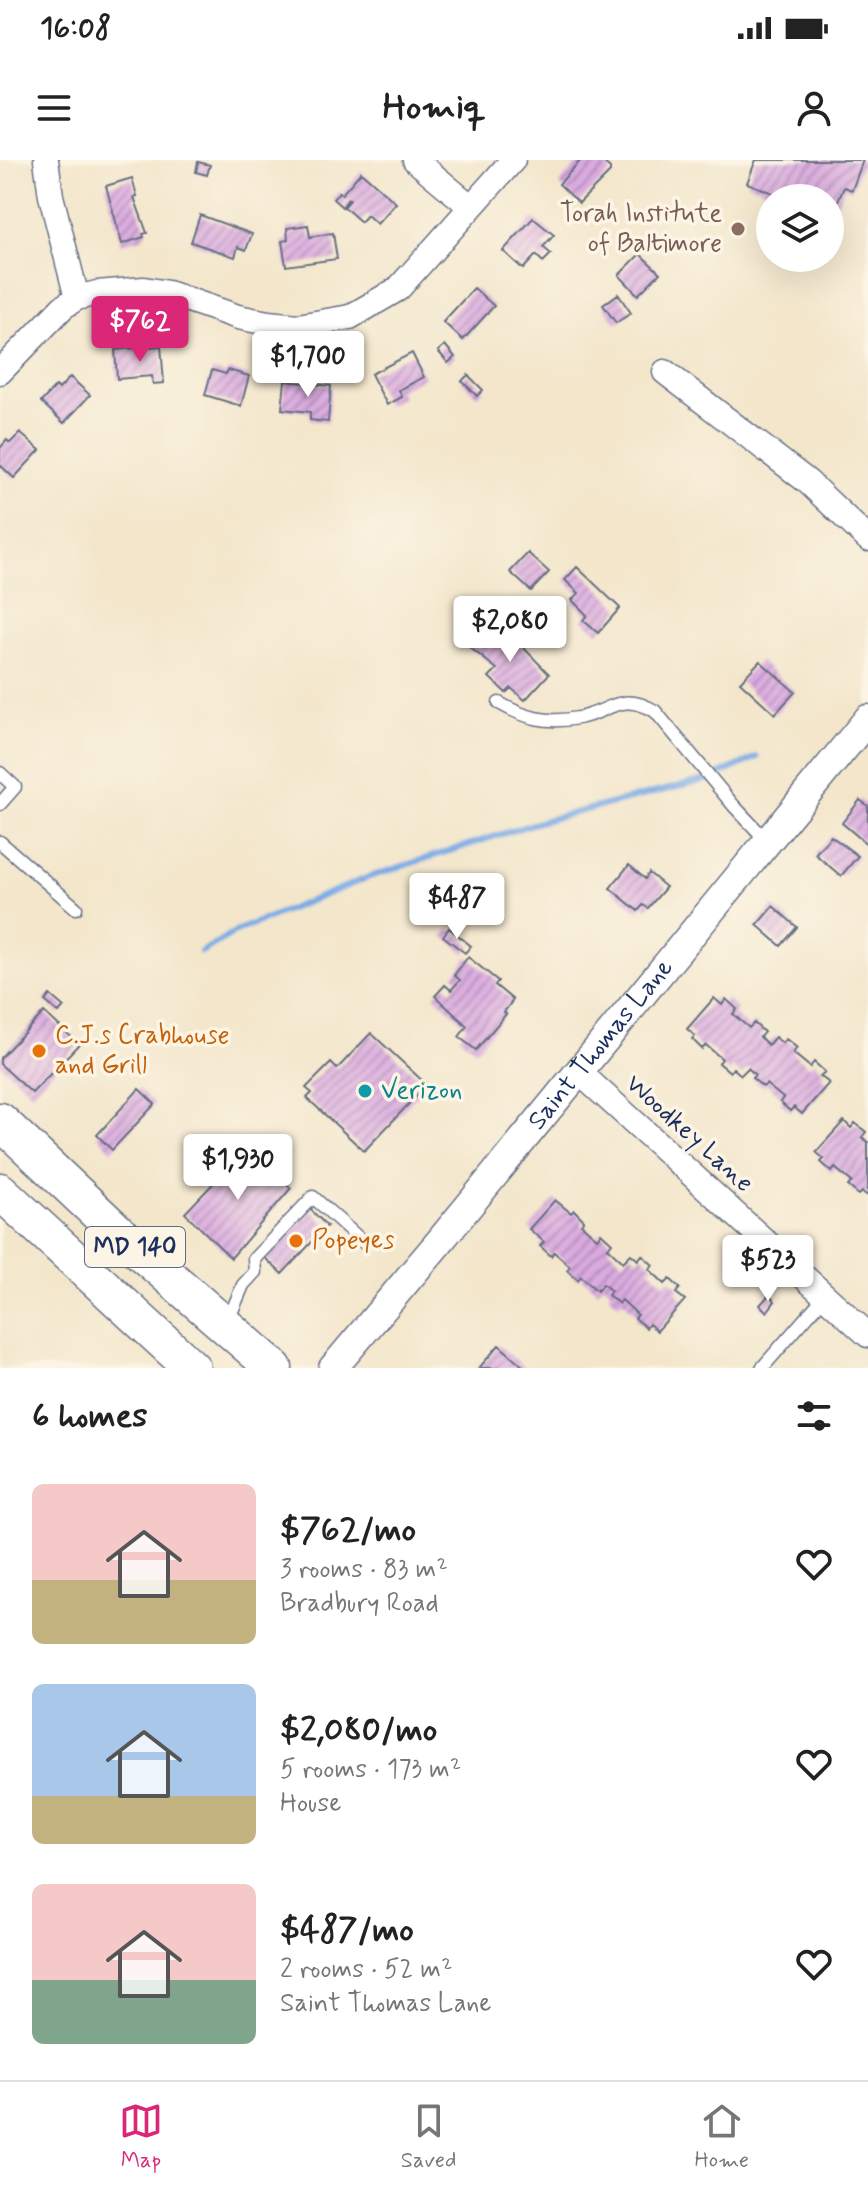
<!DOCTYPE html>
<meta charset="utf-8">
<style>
:root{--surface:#fff;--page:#f6f6f6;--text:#222;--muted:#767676;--line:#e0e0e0;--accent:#db2777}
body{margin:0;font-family:Mynerve,sans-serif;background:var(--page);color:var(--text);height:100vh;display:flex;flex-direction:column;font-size:30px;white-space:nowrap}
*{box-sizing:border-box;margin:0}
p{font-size:26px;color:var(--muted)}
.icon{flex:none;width:44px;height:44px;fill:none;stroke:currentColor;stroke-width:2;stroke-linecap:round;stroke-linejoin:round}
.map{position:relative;height:1208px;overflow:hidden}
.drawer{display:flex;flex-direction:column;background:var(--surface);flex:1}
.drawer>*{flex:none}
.tools{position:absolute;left:756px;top:24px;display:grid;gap:16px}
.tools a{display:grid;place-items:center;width:88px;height:88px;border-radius:50%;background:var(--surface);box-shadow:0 8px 32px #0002;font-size:40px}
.price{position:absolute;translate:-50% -68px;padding:0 18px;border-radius:8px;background:#fff;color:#222;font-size:26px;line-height:52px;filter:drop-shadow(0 2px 4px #0008)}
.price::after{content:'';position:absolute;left:50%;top:48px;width:24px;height:18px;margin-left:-12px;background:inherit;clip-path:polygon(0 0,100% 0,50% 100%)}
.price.active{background:var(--accent);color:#fff}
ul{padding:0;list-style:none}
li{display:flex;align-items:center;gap:24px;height:200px;padding:0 32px}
li span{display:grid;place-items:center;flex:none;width:224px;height:160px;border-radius:12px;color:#555}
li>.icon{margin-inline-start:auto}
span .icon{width:96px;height:96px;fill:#fffc;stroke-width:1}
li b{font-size:34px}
h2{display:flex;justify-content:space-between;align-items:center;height:96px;padding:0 32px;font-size:34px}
.status{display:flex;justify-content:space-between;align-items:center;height:56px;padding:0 40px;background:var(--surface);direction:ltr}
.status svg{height:22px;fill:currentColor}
header{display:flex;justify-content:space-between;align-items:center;height:104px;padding:0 32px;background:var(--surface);font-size:36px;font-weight:700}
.tab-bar{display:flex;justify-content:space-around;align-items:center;height:112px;border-top:2px solid var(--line);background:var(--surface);font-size:22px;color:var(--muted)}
.tab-bar a{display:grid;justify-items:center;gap:4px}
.tab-bar .active{color:var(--accent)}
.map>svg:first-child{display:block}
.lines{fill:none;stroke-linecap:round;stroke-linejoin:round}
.stream{stroke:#7aabe5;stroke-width:6}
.building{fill:url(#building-hatch)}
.service-casing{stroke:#676f84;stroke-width:15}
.minor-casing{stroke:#676f84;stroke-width:27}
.tertiary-casing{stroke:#676f84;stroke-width:31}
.primary-casing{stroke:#676f84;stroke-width:39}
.service{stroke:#fff;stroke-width:12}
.minor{stroke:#fff;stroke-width:24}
.tertiary{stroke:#fff;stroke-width:28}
.primary{stroke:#fff;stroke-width:36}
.education-dot{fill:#8d6e63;stroke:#fcf5e5;stroke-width:3}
.food-dot{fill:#e8710a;stroke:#fcf5e5;stroke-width:3}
.culture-dot{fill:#0f9aa8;stroke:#fcf5e5;stroke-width:3}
.labels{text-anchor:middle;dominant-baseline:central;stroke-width:7;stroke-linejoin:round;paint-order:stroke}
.shield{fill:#fcf5e5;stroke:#5e6a86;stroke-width:2}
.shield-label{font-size:24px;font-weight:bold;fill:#1b2f5e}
.education-label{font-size:26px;fill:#785e54;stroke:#fcf5e5;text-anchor:end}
.food-label{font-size:26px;fill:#c56008;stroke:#fcf5e5;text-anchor:start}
.street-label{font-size:26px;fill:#1b2f5e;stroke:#fcf5e5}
.culture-label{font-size:26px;fill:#0d838f;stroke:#fcf5e5;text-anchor:start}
</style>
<div class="status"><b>16:08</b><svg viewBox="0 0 49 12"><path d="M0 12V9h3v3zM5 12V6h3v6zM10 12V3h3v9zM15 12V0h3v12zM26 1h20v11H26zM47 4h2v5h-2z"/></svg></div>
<header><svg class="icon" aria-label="menu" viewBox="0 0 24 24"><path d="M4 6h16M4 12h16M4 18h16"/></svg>Homiq<svg class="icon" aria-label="person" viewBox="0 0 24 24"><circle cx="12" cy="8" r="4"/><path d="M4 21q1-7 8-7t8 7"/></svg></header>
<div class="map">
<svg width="868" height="1208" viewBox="0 0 868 1208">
<defs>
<pattern id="building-hatch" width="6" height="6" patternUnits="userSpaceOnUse" patternTransform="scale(2)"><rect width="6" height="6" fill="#daaadf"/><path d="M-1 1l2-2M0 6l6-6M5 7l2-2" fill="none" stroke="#b08bb8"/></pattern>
</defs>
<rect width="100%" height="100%" fill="#fcf5e5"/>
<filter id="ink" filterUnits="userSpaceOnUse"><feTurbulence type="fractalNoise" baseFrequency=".0125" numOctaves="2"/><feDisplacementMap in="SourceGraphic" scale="16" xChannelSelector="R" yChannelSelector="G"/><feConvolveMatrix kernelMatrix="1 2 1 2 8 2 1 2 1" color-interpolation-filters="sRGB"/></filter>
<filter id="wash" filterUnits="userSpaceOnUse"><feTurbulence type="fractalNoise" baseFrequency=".006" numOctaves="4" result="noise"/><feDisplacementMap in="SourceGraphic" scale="32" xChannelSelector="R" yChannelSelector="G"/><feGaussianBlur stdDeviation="1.8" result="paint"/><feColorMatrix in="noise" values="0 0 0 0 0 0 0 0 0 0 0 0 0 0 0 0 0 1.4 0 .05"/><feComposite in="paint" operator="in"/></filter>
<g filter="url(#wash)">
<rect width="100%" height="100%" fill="#f3e6cb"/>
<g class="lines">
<path class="stream" d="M201,792L238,770L369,717L542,661L709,619L757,597"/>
</g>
<g id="blocks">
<path class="building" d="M581,0H601L610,8V12L579,43L559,24Z
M756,0H863L852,30L844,27L832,56L830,55V38H786L747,23Z
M198,2L210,5L207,15L196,12Z
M361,12L396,43L377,64L367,55L361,62L344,47L350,40L348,39L342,47L333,39L339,32L342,34Z
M132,18L137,36L134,37L147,73L143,74L144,77L122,84L106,26Z
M200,55L252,74L246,90L238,87L235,97L191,82Z
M533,58L554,75L543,87L551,94L543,102L536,95L523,109L503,91Z
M308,65L310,77L333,73L337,99L286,106L282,81L288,80L287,68Z
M640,94L660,113L638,135L619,115Z
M474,128L494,146L463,180L443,162Z
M618,134L631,153L616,163L603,145Z
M445,185L455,197L448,203L438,191Z
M161,186L164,223L153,224L152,216L117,219L115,190Z
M412,193L424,217L399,230L402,237L387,245L371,214Z
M212,210L226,214L228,210L249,216L241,246L205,235Z
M468,215L483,230L477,236L462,221Z
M70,217L90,235L64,263L41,242L56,226L59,229Z
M285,221L331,226L328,262L310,260V252L282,249Z
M20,273L40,290L14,318L0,305V288L7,280L10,283Z
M528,393L549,412L531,431L510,412Z
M577,407L620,448L598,473L583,460L587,455L572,440L579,433L565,420Z
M482,470L494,480L500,473L511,480L509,482L516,488L520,484L549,514L525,540L511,528L506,533L489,517L497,509L468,486Z
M760,501L795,532L775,554L740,522Z
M860,640L868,646V685L842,663Z
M831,676L858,696L841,716L815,694Z
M629,705L645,719L649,713L666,727L648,748L643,745L638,751L610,728Z
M773,746L797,767L781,786L757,765Z
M449,768L471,786L465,793L443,776Z
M468,797L498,821L495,825L513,840L504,852L506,854L476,890L459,877L467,866L435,836L445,825L451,830L460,820L454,815Z
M50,835L64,847L59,853L45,841Z
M714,838L722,845L726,839L737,849L733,854L749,868L754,863L764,872L760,877L768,885L775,877L782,883L786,879L797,888L793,893L810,907L814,902L825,912L820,916L829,923L802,954L794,947L790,951L780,942L783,938L766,924L763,927L752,918L755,915L748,908L741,915L733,908L730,912L719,903L722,899L706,885L702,889L692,879L695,876L687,869Z
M44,852L79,884L32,933L0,904V898Z
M371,873L427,925L364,991L307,938L312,933L306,928L331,903L337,909Z
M139,929L155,944L112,990L97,975Z
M844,961L851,968L855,963L866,972L862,977L868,982V1036L862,1032L859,1035L848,1026L852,1022L835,1008L832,1012L821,1002L824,999L816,992Z
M247,988L291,1028L231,1098L185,1053Z
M555,1040L571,1053L574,1050L584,1060L581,1064L597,1078L601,1073L612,1083L608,1088L623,1102L631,1094L638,1100L642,1095L653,1105L649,1109L665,1124L670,1119L680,1128L676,1133L685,1140L657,1171L649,1164L646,1168L635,1158L638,1155L622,1140L619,1144L608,1135L611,1131L603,1124L597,1131L581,1116L578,1120L567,1110L570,1106L554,1092L551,1096L540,1086L544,1082L529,1069Z
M310,1049L327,1066L282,1114L264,1097Z
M769,1135L775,1141L767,1152L760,1145Z
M499,1185L525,1208H479Z"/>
</g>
</g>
<g filter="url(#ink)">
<use href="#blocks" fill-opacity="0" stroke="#676f84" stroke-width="2"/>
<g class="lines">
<g class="service-casing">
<path id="service" d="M499,543C525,558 547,564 578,558C611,552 620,531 655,551L734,646L767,681
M0,613L15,627L0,644
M0,682L76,748
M227,1163L243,1125L255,1112L254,1099L313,1037L363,1082
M762,1208L825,1136"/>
</g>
<g class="minor-casing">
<path id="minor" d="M46,0L51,36L77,138
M415,0L471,47
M0,212L63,147L77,138L97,133L144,129L168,133L238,157L268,163L298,166L350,157L398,129L513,0
M665,212L808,322L868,379
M579,912L868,1175"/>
</g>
<g class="tertiary-casing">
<g id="tertiary">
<path id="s1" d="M333,1208L440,1081L868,559"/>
</g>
</g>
<g class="primary-casing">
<path id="primary" d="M0,961L121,1075L274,1208
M0,1031L192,1208"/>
</g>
<use href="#service" class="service"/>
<use href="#minor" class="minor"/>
<use href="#tertiary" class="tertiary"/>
<use href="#primary" class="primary"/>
</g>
</g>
<circle class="education-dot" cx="738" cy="69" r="8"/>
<g class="food-dot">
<circle cx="39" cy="891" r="8"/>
<circle cx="296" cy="1081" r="8"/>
</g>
<circle class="culture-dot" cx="365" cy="931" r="8"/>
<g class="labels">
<rect class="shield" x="85" y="1067" width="100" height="40" rx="6"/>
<g class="shield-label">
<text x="135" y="1087">MD 140</text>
</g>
<g class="education-label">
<text x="722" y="54">Torah Institute<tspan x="722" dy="30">of Baltimore</tspan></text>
</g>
<g class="food-label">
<text x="55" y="876">C.J.s Crabhouse<tspan x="55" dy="30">and Grill</tspan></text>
<text x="312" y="1081">Popeyes</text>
</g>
<g class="street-label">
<text stroke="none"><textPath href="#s1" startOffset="420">Saint Thomas Lane</textPath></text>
<text transform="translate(689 974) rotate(42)">Woodkey Lane</text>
</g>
<g class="culture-label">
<text x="381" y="931">Verizon</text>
</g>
</g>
</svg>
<div class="tools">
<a><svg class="icon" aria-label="layers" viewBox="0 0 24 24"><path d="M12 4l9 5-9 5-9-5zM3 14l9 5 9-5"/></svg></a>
</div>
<b class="price active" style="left:140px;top:204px">$762</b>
<b class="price" style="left:308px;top:239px">$1,700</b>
<b class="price" style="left:510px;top:504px">$2,080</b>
<b class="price" style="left:457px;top:781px">$487</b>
<b class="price" style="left:238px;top:1042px">$1,930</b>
<b class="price" style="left:768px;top:1143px">$523</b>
</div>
<section class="drawer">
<h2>6 homes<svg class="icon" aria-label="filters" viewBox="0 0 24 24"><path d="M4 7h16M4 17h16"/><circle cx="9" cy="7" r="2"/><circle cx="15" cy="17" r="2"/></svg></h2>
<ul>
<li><span style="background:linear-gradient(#f6c9c9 60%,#c2b280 0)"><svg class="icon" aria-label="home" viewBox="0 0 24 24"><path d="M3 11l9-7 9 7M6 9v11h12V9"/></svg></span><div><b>$762/mo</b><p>3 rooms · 83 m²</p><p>Bradbury Road</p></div><svg class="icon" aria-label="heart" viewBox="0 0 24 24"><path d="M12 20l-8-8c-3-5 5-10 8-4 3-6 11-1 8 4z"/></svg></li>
<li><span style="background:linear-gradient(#a9c7e8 70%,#c2b280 0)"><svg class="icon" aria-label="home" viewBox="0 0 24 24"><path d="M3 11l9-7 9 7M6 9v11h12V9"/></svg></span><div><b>$2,080/mo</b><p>5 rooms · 173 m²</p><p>House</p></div><svg class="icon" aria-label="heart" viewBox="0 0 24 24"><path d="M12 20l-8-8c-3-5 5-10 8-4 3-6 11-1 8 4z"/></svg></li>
<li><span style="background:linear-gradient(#f6c9c9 60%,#7fa58c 0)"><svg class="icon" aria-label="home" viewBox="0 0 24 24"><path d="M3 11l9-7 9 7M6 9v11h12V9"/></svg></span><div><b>$487/mo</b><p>2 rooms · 52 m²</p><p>Saint Thomas Lane</p></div><svg class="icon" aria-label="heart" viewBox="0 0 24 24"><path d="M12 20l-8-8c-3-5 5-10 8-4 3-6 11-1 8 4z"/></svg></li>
</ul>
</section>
<nav class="tab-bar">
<a class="active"><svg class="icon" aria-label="map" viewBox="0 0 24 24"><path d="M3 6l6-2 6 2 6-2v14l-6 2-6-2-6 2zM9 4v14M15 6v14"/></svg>Map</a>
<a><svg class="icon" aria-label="saved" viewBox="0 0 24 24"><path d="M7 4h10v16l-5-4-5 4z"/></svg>Saved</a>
<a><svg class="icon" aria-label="home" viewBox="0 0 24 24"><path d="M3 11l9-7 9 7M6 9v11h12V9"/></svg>Home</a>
</nav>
